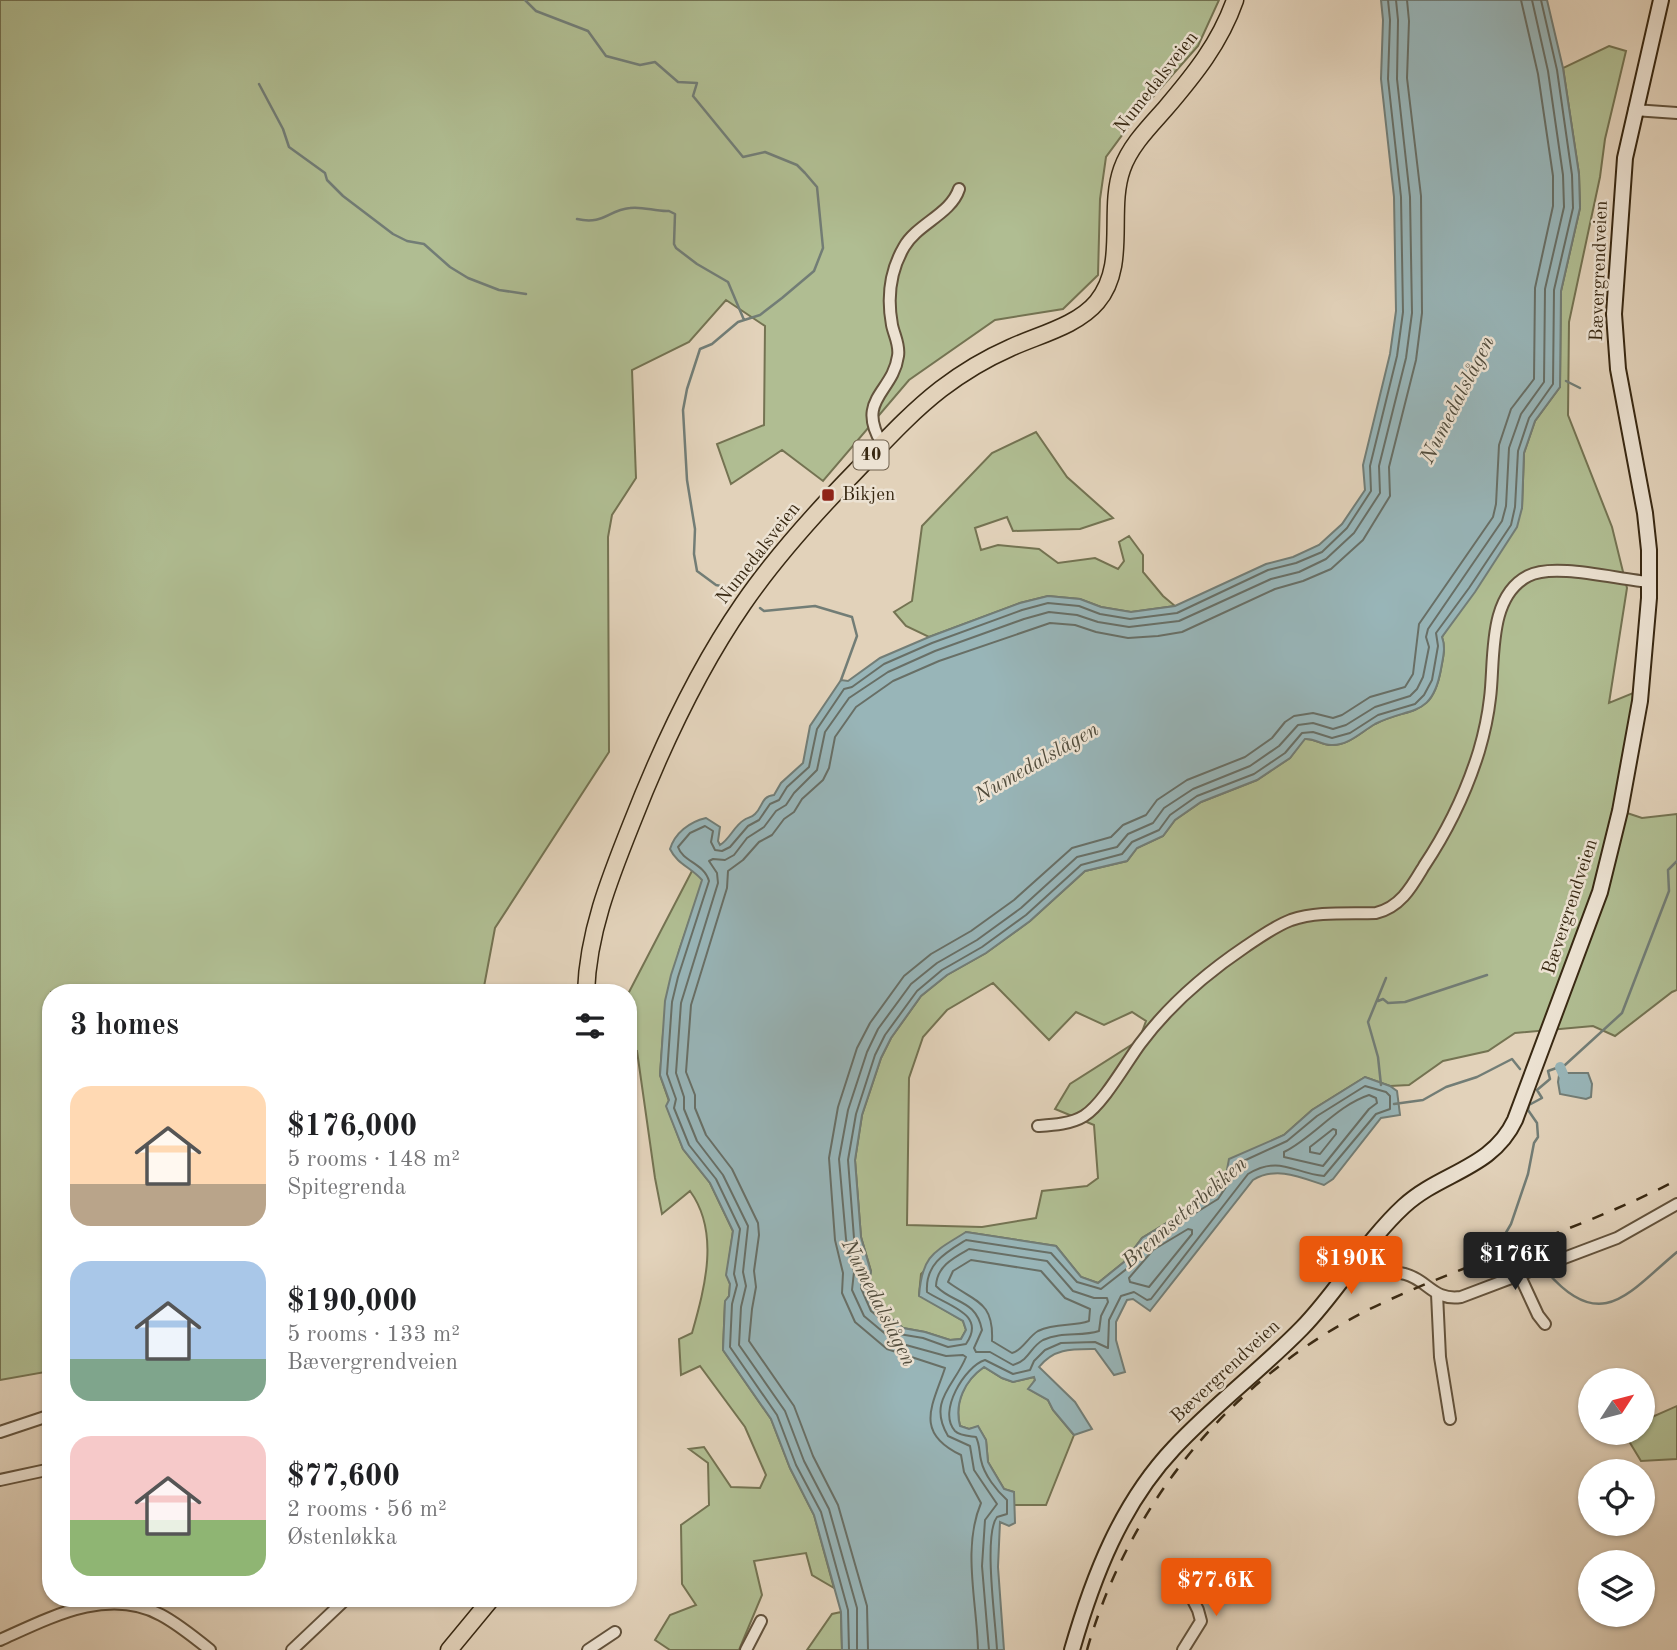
<!DOCTYPE html>
<meta charset="utf-8">
<style>
:root{--surface:#fff;--page:#f6f6f6;--text:#202124;--muted:#757577;--accent:#ea580c}
body{margin:0;font-family:"Old Standard TT",serif;background:var(--page);color:var(--text);height:100vh;display:flex;flex-direction:column;font-size:26px;white-space:nowrap}
*{box-sizing:border-box;margin:0}
p{font-size:23px;color:var(--muted)}
.icon{flex:none;width:38px;height:38px;fill:none;stroke:currentColor;stroke-width:2;stroke-linecap:round;stroke-linejoin:round}
.map{position:relative;flex:1;overflow:hidden}
.side{position:absolute;left:42px;top:984px;width:595px;height:623px;display:flex;flex-direction:column;background:var(--surface);border-radius:28px;box-shadow:0 2px 5px #0004}
.side>*{flex:none}
.needle{width:46px;rotate:54deg}
.controls{position:absolute;left:1578px;top:1368px;display:grid;gap:14px}
.controls a{display:grid;place-items:center;width:77px;height:77px;border-radius:50%;background:var(--surface);box-shadow:0 2px 5px #0004;font-size:35px}
.price{position:absolute;translate:-50% -60px;padding:0 16px;border-radius:7px;background:var(--accent);color:#fff;font-size:23px;line-height:46px;filter:drop-shadow(0 2px 4px #0008)}
.price::after{content:'';position:absolute;left:50%;top:42px;width:21px;height:16px;margin-left:-10px;background:inherit;clip-path:polygon(0 0,100% 0,50% 100%)}
.price.current{background:#222;color:#fff}
ul{padding:0;list-style:none}
li{display:flex;align-items:center;gap:21px;height:175px;padding:0 28px}
li span{display:grid;place-items:center;flex:none;width:196px;height:140px;border-radius:21px;color:#555}
li>.icon{margin-inline-start:auto}
span .icon{width:84px;height:84px;fill:#fffc;stroke-width:1}
li b{font-size:30px}
h2{display:flex;justify-content:space-between;align-items:center;height:84px;padding:0 28px;font-size:30px}
.map>svg:first-child{display:block}
.green{fill:#b0bd92;stroke:#747352;stroke-width:2;fill-rule:evenodd}
.water{fill:#98b5b8;stroke:#727d76;stroke-width:2}
.lines{fill:none;stroke-linecap:round;stroke-linejoin:round}
.shore{stroke:#686f66;stroke-width:2}
.stream{stroke:#727d76;stroke-width:2.5}
.canal{stroke:#98b5b8;stroke-width:10}
.street-casing{stroke:#63533d;stroke-width:14}
.secondary-casing{stroke:#392913;stroke-width:18}
.primary-casing{stroke:#392913;stroke-width:19}
.street{stroke:#ece2d2;stroke-width:10}
.secondary{stroke:#ece2d2;stroke-width:14}
.primary{stroke:#e2d2ba;stroke-width:16}
.rail{stroke:#392913;stroke-width:2.5;stroke-dasharray:12 12;stroke-linecap:butt}
.poi-dot{fill:#8f2418;stroke:#ece2d2;stroke-width:2.5}
.labels{text-anchor:middle;dominant-baseline:central;stroke-width:5;stroke-linejoin:round;paint-order:stroke}
.shield{fill:#ece2d2;stroke:#6f604c;stroke-width:2}
.shield-label{font-size:18px;font-weight:bold;fill:#392913}
.street-label{font-size:19px;fill:#392913;stroke:#ece2d2}
.poi-label{font-size:19px;fill:#392913;stroke:#ece2d2;text-anchor:start}
.water-label{font-size:21px;font-style:italic;fill:#514c3c;stroke:#ece2d2}
</style>
<div class="map">
<svg width="1677" height="1650" viewBox="0 0 1677 1650">
<rect width="100%" height="100%" fill="#e2d2ba"/>
<filter id="stains"><feTurbulence type="fractalNoise" baseFrequency=".00286" numOctaves="4"/><feColorMatrix values="0 0 0 0 .2 0 0 0 0 .09 0 0 0 0 .02 0 0 0 .5 -.17"/></filter>
<radialGradient id="worn" r=".72"><stop offset=".6" stop-color="#630" stop-opacity="0"/><stop offset="1" stop-color="#630" stop-opacity=".3"/></radialGradient>
<path class="green" d="M0,0H1219L1198,46L1137,115L1106,157L1100,199L1098,275L1063,309L995,320L909,380L823,481L782,450L731,484L717,444L764,425L765,326L726,300L689,342L632,370L636,478L612,515L608,537L609,752L495,928L483,992H51V1371L0,1380Z
M1609,46L1626,51L1605,139L1600,177L1569,322L1568,415L1612,527L1627,588L1609,703L1638,691L1624,812L1642,818L1677,814V990L1672,992L1615,1036L1593,1026L1515,1033L1488,1051L1443,1061L1409,1085L1390,1086L1365,1077L1312,1110L1284,1135L1261,1146L1226,1175L1214,1194L1142,1238L1124,1262L1098,1283L1081,1277L1056,1246L966,1232L921,1274L919,1295L963,1321L966,1330L961,1339L950,1340L925,1332L903,1328L876,1306L867,1286L871,1271L861,1237L855,1160L862,1115L881,1058L891,1038L921,996L947,975L986,953L1030,921L1085,871L1127,861L1137,848L1163,836L1175,820L1201,802L1257,780L1290,758L1304,739C1315,738 1321,745 1331,745C1348,746 1361,732 1375,724C1410,706 1432,719 1441,669C1443,658 1446,648 1442,637L1522,508L1524,453L1535,421L1560,387L1561,291L1580,208L1579,174L1563,68ZM993,983L1049,1040L1076,1012L1104,1025L1132,1012L1146,1021L1139,1040L1070,1084L1055,1109L1094,1125L1098,1178L1087,1186L1042,1191L1036,1218L982,1227L907,1225L909,1078L923,1037L947,1010Z
M1036,432L1067,477L1113,518L1080,529L1013,531L1007,517L975,528L981,550L998,545L1039,549L1058,563L1095,558L1118,569L1124,561L1119,542L1129,536L1143,555V572L1163,596L1175,606L1131,612L1101,607L1080,599L1048,596L1020,603L929,637L906,626L894,612L912,601L922,526L992,453Z
M693,869L703,880L679,951L663,1034L660,1075L669,1101L667,1107L683,1149L710,1183L733,1231L727,1275L730,1284L729,1296L725,1302L723,1350L771,1419L790,1468L814,1515L834,1588L812,1575L806,1553L754,1561L762,1595L739,1650H670L655,1640L670,1615L696,1605L682,1584L681,1525L709,1505L708,1463L689,1449L704,1447L731,1487L760,1488L766,1475L745,1427L700,1366L681,1375L679,1339L692,1333C705,1287 720,1232 690,1191L662,1214L655,1178L637,1051L628,1050V994Z
M984,1367L1002,1378L1013,1382L1034,1377L1035,1380L1029,1389L1048,1400L1053,1410L1074,1435L1046,1505H1014V1492L1004,1489L988,1462L986,1440L978,1427L969,1429L960,1426C954,1402 964,1381 984,1367Z
M1677,1406V1459L1641,1461L1624,1433H1643V1421Z
M841,1612L842,1650H807L832,1614Z"/>
<path class="water" d="M1381,0H1547L1563,68L1579,174L1580,208L1561,291L1560,387L1535,421L1524,453L1522,508L1517,527L1475,592L1442,637C1446,648 1443,657 1441,669C1432,719 1410,706 1375,724C1361,732 1348,746 1331,745C1321,745 1315,738 1305,739L1290,758L1257,780L1201,802L1175,820L1163,836L1137,848L1127,861L1085,871L1030,921L986,953L947,975L921,996L891,1038L881,1058L862,1115L855,1160L861,1237L871,1272L868,1286L876,1306L903,1328L925,1332L950,1340L961,1339L966,1330L963,1321L919,1296C922,1255 934,1252 966,1232L1056,1246L1081,1277L1098,1283L1124,1262L1142,1238L1214,1194L1226,1175L1229,1159L1284,1135L1312,1110L1365,1077L1390,1086L1397,1091L1400,1115L1381,1118L1333,1179L1324,1185C1300,1177 1276,1166 1253,1180L1150,1311L1133,1299L1127,1300L1116,1322V1340L1125,1372L1114,1375L1095,1349C1072,1349 1054,1348 1039,1367L1075,1402L1092,1429L1074,1435L1053,1410L1048,1400L1028,1389L1035,1380L1034,1377L1013,1382L1002,1378L984,1367C965,1380 954,1403 960,1426L969,1429L978,1426L986,1440L988,1462L1004,1489L1014,1492L1015,1523L1009,1526L1000,1522L998,1567L1004,1650H842L841,1612L814,1515L790,1468L771,1419L723,1350L725,1301L729,1296L730,1284L726,1275L733,1231L710,1183L683,1149L666,1106L669,1100L660,1075L665,1001L671,975L702,880C692,868 677,864 670,849C675,833 689,822 706,818L720,827L718,841L720,845C730,839 734,826 744,820C748,817 751,818 755,814C763,807 761,796 774,795L781,783L803,763L810,726L841,680L848,681L880,658L929,637L1020,603L1048,596L1080,599L1101,607L1131,612L1175,606L1266,564L1293,557L1319,545L1342,524L1365,490L1363,465L1390,354L1396,311L1394,197L1381,79L1383,20Z
M1566,1073H1588L1592,1084L1591,1097L1586,1099L1560,1094L1558,1082L1559,1075Z"/>
<g class="lines">
<path class="shore" d="M1369,1095L1376,1098L1377,1103L1369,1109L1323,1166L1284,1157V1152C1314,1137 1336,1106 1369,1095Z
M1333,1129L1336,1130V1134L1320,1154L1310,1152V1147Z
M1188,1229L1192,1230V1234L1149,1287L1130,1282L1129,1278L1153,1250Z
M969,1249L1047,1261L1073,1291L1094,1298H1107L1108,1302L1101,1316L1099,1331C1081,1337 1062,1331 1043,1340C1029,1348 1031,1359 1013,1365L990,1352H976L974,1348L982,1330C976,1299 953,1304 936,1286C937,1266 953,1258 969,1249Z
M971,1260L1041,1271L1065,1298L1090,1309L1089,1321C1073,1327 1056,1322 1038,1331C1028,1337 1022,1351 1012,1353L992,1341C994,1301 975,1302 948,1282L953,1271Z
M849,1650L848,1610L821,1512L796,1465L777,1415L730,1347L732,1304L737,1285L734,1274L740,1229L716,1179L689,1145L674,1108L676,1099L667,1074L672,1002L678,977L709,881C704,863 683,862 678,847L690,833L705,826L713,831L711,842L715,850L722,851L730,847L748,826L759,820L770,804L779,800L787,787L809,767L817,729L844,689L852,687L884,664L932,643L1022,610L1048,603L1079,606L1100,614L1130,619L1177,613L1268,570L1296,563L1322,552L1347,528L1371,491L1370,466L1397,356L1403,312L1401,197L1388,79L1390,20L1388,0
M857,1650V1608L829,1509L804,1461L785,1411L739,1345L741,1307L746,1286L743,1272L748,1226L723,1175L697,1141L684,1109V1097L676,1073L681,1003L718,883L717,873L709,861L713,859L725,860L734,855L747,838L764,827L776,811L786,805L794,793L817,770L825,732L849,698L888,672L935,651L1024,619L1049,612L1077,615L1098,622L1129,627L1179,621L1271,579L1299,572L1326,559L1354,533L1380,493L1379,466L1406,358L1412,313L1410,197L1397,79L1398,20L1396,0
M868,1650L867,1606L838,1505L813,1456L794,1406L749,1341L752,1309L756,1287L754,1271L759,1235L758,1223L732,1169L706,1135L695,1108V1095L686,1072L691,1005L727,888L728,871L743,860L759,842L772,835L784,819L794,812L802,799L823,780L829,768L835,737L856,707L893,681L939,661L1050,623L1075,625L1096,632L1128,638L1158,636L1182,632L1275,589L1303,581L1331,569L1363,540L1390,496L1389,467L1416,360L1422,313L1421,196L1407,78L1409,21L1407,0
M978,1650C977,1602 962,1548 981,1503L964,1472L961,1455C913,1432 933,1405 945,1368L887,1349L855,1322L842,1293L843,1273L835,1240L829,1158L838,1107L857,1048L870,1023L904,976L931,954L971,931L1014,900L1072,848L1111,837L1123,825L1146,815L1157,800L1187,780L1245,757L1272,738L1285,722L1294,716L1313,713L1333,718L1342,715L1370,697L1405,687L1413,674L1419,624L1493,517L1496,504L1499,445L1511,409L1534,379L1535,288L1553,206V176L1538,74L1521,0
M989,1650L982,1566L985,1520L997,1504L974,1470L970,1446L948,1436C927,1401 955,1385 966,1357L963,1355L946,1356L895,1342L864,1316L852,1290L854,1272L846,1239L839,1159L848,1110L867,1052L878,1029L911,984L937,963L977,940L1021,908L1077,857L1117,847L1128,834L1153,823L1164,808L1193,789L1250,766L1279,746L1298,725L1313,723L1333,729L1346,725L1375,707L1410,696L1417,689L1423,677L1429,647L1426,637L1428,629L1502,521L1506,506L1509,448L1521,414L1544,382L1545,289L1564,207L1563,175L1548,71L1532,0
M997,1650C996,1624 983,1535 997,1517L1007,1514V1500C997,1491 984,1475 981,1460C979,1452 980,1445 976,1437C970,1436 960,1436 955,1431C937,1412 965,1366 985,1360L1013,1374L1030,1370L1034,1361L1045,1350L1061,1343L1095,1342L1108,1348L1109,1320L1121,1296L1134,1292L1147,1300L1151,1299L1248,1174C1280,1155 1293,1173 1324,1176L1376,1114L1390,1109V1096L1386,1092L1365,1086L1317,1116L1287,1141L1237,1164L1232,1178L1218,1199L1147,1243L1129,1267L1101,1289L1077,1282L1051,1253L966,1240C945,1253 925,1264 927,1292C948,1306 987,1314 966,1344L948,1347L923,1338L899,1334L871,1311L861,1288L863,1272L854,1238L848,1160L856,1114L875,1055L885,1035L917,991L942,970L982,947L1026,915L1081,865L1122,854L1132,842L1159,830L1170,815L1197,796L1254,774L1285,753L1302,733L1313,732L1332,738L1350,733L1378,715L1415,704L1424,695L1432,680L1438,646L1436,633L1469,588L1511,525L1515,507L1518,451L1529,418L1553,384L1554,290L1573,208L1572,175L1557,70L1541,0"/>
<path class="stream" d="M525,0L536,11L588,31L606,56L640,65L655,62L678,82L697,83L693,96L743,157L765,152L797,165L805,173L817,187L823,248L814,271L782,298L760,315L738,322L712,344L700,349L687,389L683,410L687,480L695,529L694,554L697,571L716,585L735,589
M259,84L283,129L289,147L325,173L327,180L343,196L393,234L407,241L424,244L450,267L468,278L499,290L526,294
M577,219C604,225 608,210 630,208C643,206 656,212 669,211L675,214L674,244L676,248L697,264L728,282L744,320
M1566,381L1580,388
M760,608L764,611L815,606L852,617L857,636L841,680
M1378,1001L1383,999L1388,1003L1405,1002L1487,975
M1381,1085L1378,1057L1368,1022L1386,978
M1394,1104L1423,1100L1446,1087L1477,1077L1512,1059L1520,1069
M1524,1268L1499,1263L1497,1248L1511,1224L1528,1174L1534,1143L1538,1137L1537,1123L1528,1110L1529,1105L1542,1098L1537,1090L1550,1079L1548,1071L1565,1065L1622,1013L1669,891L1668,870L1677,861
M1533,1273L1538,1276L1548,1273C1602,1335 1630,1291 1677,1252"/>
<path class="canal" d="M1560,1067L1563,1074"/>
<g class="street-casing">
<path id="street" d="M1634,110L1677,113
M882,444C855,399 893,393 898,356C900,345 894,335 892,325C887,298 890,271 904,247C917,224 951,214 959,189
M1038,1126C1053,1125 1071,1124 1084,1116C1103,1104 1126,1063 1140,1044C1169,1005 1205,974 1245,947C1260,937 1275,926 1291,920C1318,911 1349,914 1376,913C1401,907 1412,886 1424,866C1448,830 1466,793 1479,751C1484,734 1488,716 1490,698C1495,661 1487,597 1528,576C1554,562 1619,580 1650,582
M1351,1267C1373,1281 1385,1268 1405,1274C1428,1280 1433,1301 1461,1297L1617,1238L1677,1204
M1519,1274L1538,1315L1545,1324
M1437,1294L1440,1357L1450,1419
M0,1432L51,1415
M0,1480L51,1469
M0,1640C49,1618 108,1586 161,1615C178,1624 194,1637 210,1650
M292,1650L347,1598
M588,1650L615,1632
M746,1650L761,1621
M1183,1650L1201,1621L1198,1610L1190,1594L1188,1576"/>
</g>
<g class="secondary-casing">
<path id="secondary" d="M1072,1650C1093,1577 1121,1504 1174,1448C1214,1405 1261,1370 1302,1328C1339,1290 1365,1242 1404,1206C1441,1172 1492,1169 1515,1120L1600,892L1620,811L1640,701L1649,598V550L1645,513L1618,369L1614,314L1625,158L1661,0"/>
</g>
<g class="primary-casing">
<path id="primary" d="M586,992C588,933 609,880 631,825C661,748 696,672 743,604C776,556 816,512 856,471C883,443 910,413 941,389C962,373 985,359 1010,348C1038,335 1077,326 1097,302C1128,265 1107,211 1122,169C1130,146 1149,127 1165,109C1194,75 1220,43 1235,0
M449,1650L492,1598"/>
</g>
<use href="#street" class="street"/>
<use href="#secondary" class="secondary"/>
<use href="#primary" class="primary"/>
<path class="rail" d="M1087,1650C1131,1496 1242,1366 1389,1300C1483,1257 1585,1228 1677,1180"/>
</g>
<rect class="poi-dot" x="821" y="488" width="14" height="14" rx="3.5"/>
<g class="labels">
<rect class="shield" x="853.5" y="440.5" width="35" height="29" rx="5"/>
<g class="shield-label">
<text x="871" y="455">40</text>
</g>
<g class="street-label">
<text transform="translate(1157 83) rotate(-52)">Numedalsveien</text>
<text transform="translate(1600 271) rotate(-88)">Bævergrendveien</text>
<text transform="translate(759 554) rotate(-52)">Numedalsveien</text>
<text transform="translate(1571 907) rotate(-72)">Bævergrendveien</text>
<text transform="translate(1226 1372) rotate(-43)">Bævergrendveien</text>
</g>
<g class="poi-label">
<text x="842" y="495">Bikjen</text>
</g>
<g class="water-label">
<text transform="translate(1458 400) rotate(-63)">Numedalslågen</text>
<text transform="translate(1037 763) rotate(-30)">Numedalslågen</text>
<text transform="translate(1185 1213) rotate(-41)">Brennseterbekken</text>
<text transform="translate(878 1303) rotate(63)">Numedalslågen</text>
</g>
</g>
<rect width="100%" height="100%" filter="url(#stains)"/>
<rect width="100%" height="100%" fill="url(#worn)"/>
</svg>
<div class="controls">
<a><svg class="needle" viewBox="-14 -14 28 28"><path d="M0-13l5 13h-10z" fill="#e53935"/><path d="M0 13l5-13h-10z" fill="#757577"/></svg></a>
<a><svg class="icon" aria-label="locate" viewBox="0 0 24 24"><circle cx="12" cy="12" r="6"/><path d="M12 2v4M12 18v4M2 12h4M18 12h4"/></svg></a>
<a><svg class="icon" aria-label="layers" viewBox="0 0 24 24"><path d="M12 4l9 5-9 5-9-5zM3 14l9 5 9-5"/></svg></a>
</div>
<b class="price current" style="left:1515px;top:1292px">$176K</b>
<b class="price" style="left:1351px;top:1296px">$190K</b>
<b class="price" style="left:1216px;top:1618px">$77.6K</b>
<section class="side">
<h2>3 homes<svg class="icon" aria-label="filters" viewBox="0 0 24 24"><path d="M4 7h16M4 17h16"/><circle cx="9" cy="7" r="2"/><circle cx="15" cy="17" r="2"/></svg></h2>
<ul>
<li><span style="background:linear-gradient(#ffd9b3 70%,#b9a48a 0)"><svg class="icon" aria-label="home" viewBox="0 0 24 24"><path d="M3 11l9-7 9 7M6 9v11h12V9"/></svg></span><div><b>$176,000</b><p>5 rooms · 148 m²</p><p>Spitegrenda</p></div></li>
<li><span style="background:linear-gradient(#a9c7e8 70%,#7fa58c 0)"><svg class="icon" aria-label="home" viewBox="0 0 24 24"><path d="M3 11l9-7 9 7M6 9v11h12V9"/></svg></span><div><b>$190,000</b><p>5 rooms · 133 m²</p><p>Bævergrendveien</p></div></li>
<li><span style="background:linear-gradient(#f6c9c9 60%,#8fb573 0)"><svg class="icon" aria-label="home" viewBox="0 0 24 24"><path d="M3 11l9-7 9 7M6 9v11h12V9"/></svg></span><div><b>$77,600</b><p>2 rooms · 56 m²</p><p>Østenløkka</p></div></li>
</ul>
</section>
</div>
